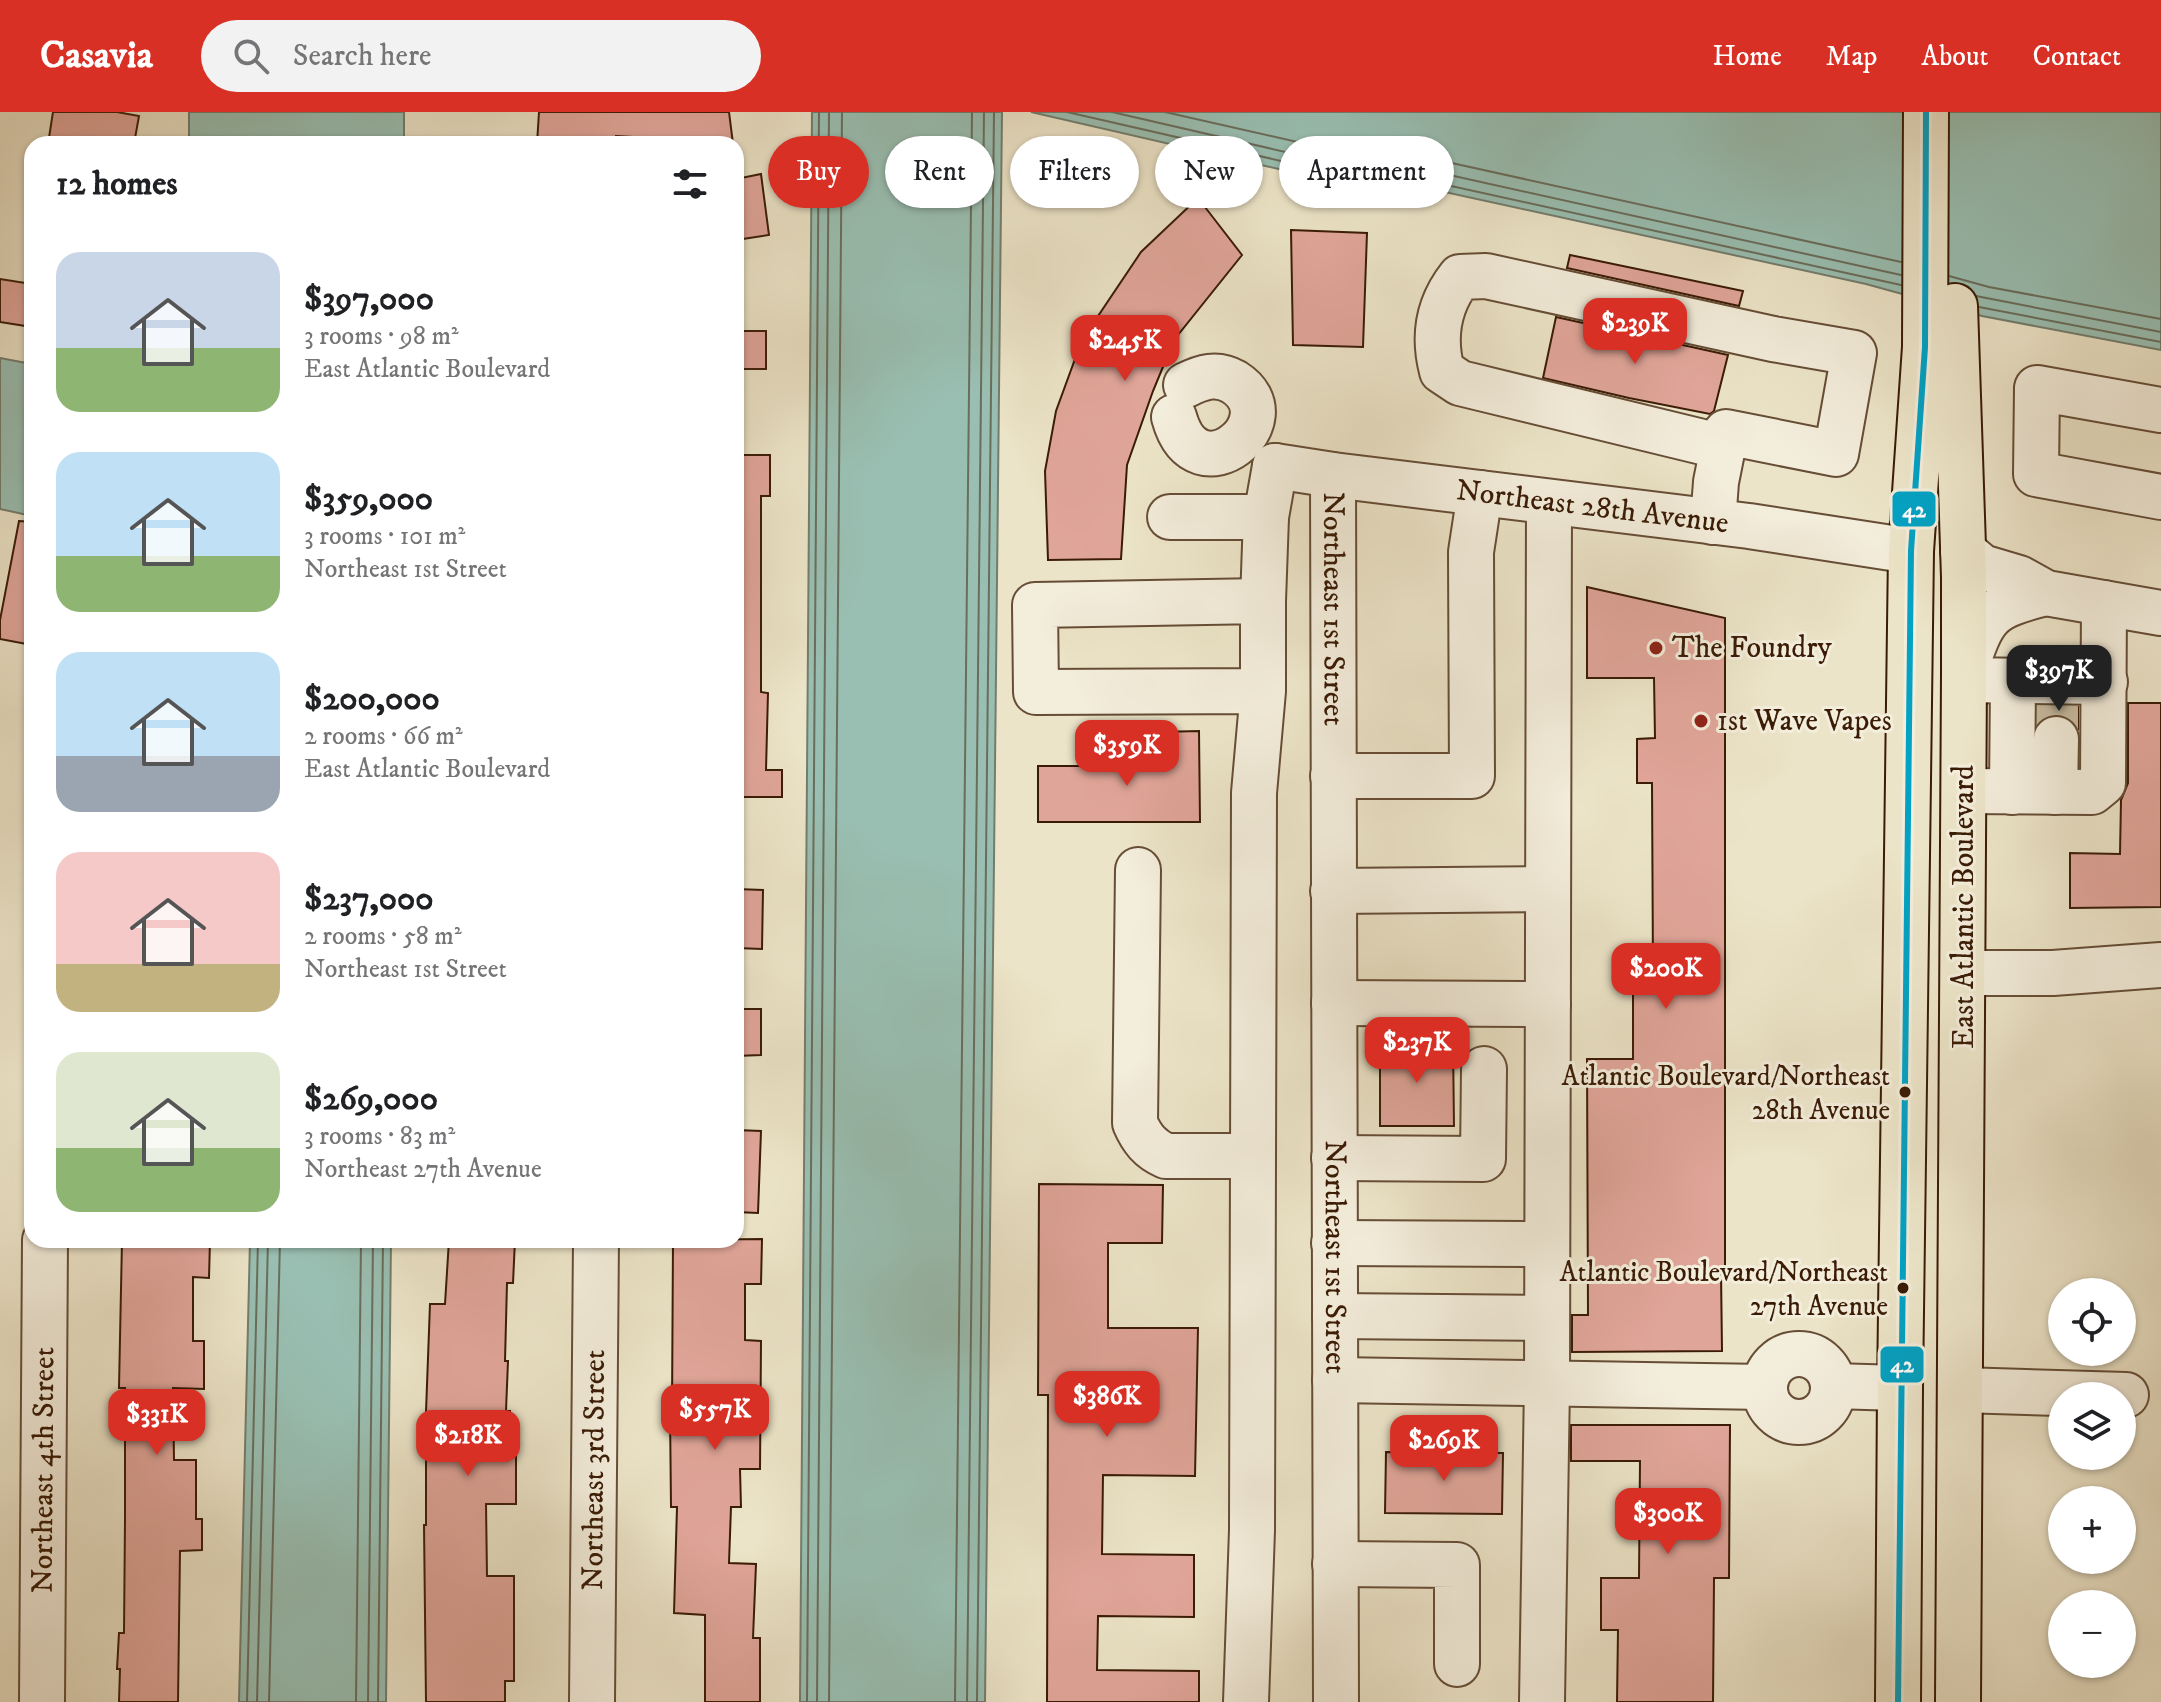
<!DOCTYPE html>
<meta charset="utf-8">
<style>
:root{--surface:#fff;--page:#f2f2f2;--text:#202124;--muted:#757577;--accent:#d93025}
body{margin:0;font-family:"IM FELL DW Pica",serif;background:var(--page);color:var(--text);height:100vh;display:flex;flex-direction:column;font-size:30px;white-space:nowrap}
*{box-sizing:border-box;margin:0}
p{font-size:26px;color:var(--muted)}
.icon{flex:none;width:44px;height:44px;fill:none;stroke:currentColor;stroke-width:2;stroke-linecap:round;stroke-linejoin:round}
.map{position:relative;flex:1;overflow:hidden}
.details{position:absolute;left:24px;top:24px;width:720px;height:1112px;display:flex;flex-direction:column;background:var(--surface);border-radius:24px;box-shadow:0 2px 6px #0004}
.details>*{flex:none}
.top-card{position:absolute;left:768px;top:24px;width:760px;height:72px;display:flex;gap:16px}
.fabs{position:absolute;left:2048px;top:1166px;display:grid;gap:16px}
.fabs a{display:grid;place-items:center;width:88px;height:88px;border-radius:50%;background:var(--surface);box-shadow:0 2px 6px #0004;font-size:40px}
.price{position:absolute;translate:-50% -68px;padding:0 18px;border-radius:16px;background:var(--accent);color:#fff;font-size:26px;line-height:52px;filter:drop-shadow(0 2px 4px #0008)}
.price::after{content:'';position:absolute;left:50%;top:48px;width:24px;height:18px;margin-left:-12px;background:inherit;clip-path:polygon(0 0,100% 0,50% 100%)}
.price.on{background:#222;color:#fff}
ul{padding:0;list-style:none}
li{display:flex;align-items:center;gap:24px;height:200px;padding:0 32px}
li span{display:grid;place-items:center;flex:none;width:224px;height:160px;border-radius:24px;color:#555}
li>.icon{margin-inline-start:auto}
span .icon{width:96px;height:96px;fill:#fffc;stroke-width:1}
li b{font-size:34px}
h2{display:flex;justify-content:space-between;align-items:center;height:96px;padding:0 32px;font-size:34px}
.chip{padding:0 28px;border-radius:36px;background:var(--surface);box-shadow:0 2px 6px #0004;font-size:28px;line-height:72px}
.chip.on{background:var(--accent);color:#fff}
header{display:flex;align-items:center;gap:48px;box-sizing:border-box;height:112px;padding:0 40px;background:var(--accent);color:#fff}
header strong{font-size:38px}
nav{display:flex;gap:44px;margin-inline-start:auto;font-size:28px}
.search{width:560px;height:72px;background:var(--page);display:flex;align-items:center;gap:20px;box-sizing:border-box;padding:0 28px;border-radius:44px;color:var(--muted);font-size:30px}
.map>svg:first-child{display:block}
.water{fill:#99bfb2;stroke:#737d6d;stroke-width:2}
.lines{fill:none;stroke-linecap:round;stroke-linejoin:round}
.shore{stroke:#6a6d5c;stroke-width:2}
.building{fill:#e0a599;stroke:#3a1b05;stroke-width:2}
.minor-tunnel{stroke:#c8bca1;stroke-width:44;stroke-dasharray:44 22;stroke-linecap:butt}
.minor-casing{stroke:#664d36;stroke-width:48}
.major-casing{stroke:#3a1b05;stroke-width:48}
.minor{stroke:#f3eddb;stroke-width:44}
.major{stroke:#ece4c8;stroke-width:44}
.bus-1-casing{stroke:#f3eddb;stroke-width:12}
.bus-1{stroke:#03a2c4;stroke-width:6}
.poi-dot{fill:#8f2418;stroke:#f3eddb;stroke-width:3}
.bus-dot{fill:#3a1b05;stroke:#f3eddb;stroke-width:3}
.labels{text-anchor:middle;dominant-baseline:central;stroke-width:6;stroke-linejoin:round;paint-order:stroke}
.bus-label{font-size:28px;fill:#3a1b05;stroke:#f3eddb;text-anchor:end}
.street-label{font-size:30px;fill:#3a1b05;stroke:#f3eddb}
.poi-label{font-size:30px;fill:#3a1b05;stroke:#f3eddb;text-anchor:start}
.line-badge{stroke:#f3eddb;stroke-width:3}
.badge-label{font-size:22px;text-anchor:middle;font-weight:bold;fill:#fff}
</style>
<header>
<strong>Casavia</strong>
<div class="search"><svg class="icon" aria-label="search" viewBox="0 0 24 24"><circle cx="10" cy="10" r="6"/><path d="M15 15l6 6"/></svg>Search here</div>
<nav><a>Home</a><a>Map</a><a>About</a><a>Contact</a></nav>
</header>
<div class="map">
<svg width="2161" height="1590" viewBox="0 0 2161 1590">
<rect width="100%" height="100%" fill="#ece4c8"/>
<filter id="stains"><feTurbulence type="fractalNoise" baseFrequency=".0025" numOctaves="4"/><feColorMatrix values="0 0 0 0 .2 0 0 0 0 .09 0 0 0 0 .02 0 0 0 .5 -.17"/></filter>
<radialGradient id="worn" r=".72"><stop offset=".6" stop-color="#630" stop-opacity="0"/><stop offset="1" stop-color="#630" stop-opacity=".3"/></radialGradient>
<path class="water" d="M189,0H404V32H189Z
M812,0H1002L985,1590H800Z
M1031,0H2161V238L1982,204L1866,172L1422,75L1396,84Z
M0,246L32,252V404L0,397Z
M250,1128H391L386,1590H239Z"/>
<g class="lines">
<path class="shore" d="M1067,0L1395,75L1424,68L1901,173
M1112,0L1394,65L1427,58L1901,163
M1165,0L1394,52L1417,46H1429L1901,150
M1949,164L1989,175L2161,207
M1976,184L2161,220
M1979,195L2161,230
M247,1590L258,1128
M257,1590L268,1128
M269,1590L280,1128
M356,1590L361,1128
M368,1590L373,1128
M378,1590L383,1128
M807,1590L819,0
M817,1590L829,0
M829,1590L842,0
M955,1590L972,0
M967,1590L984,0
M977,1590L994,0"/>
</g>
<path class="building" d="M53,0H117L139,4L134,32H48Z
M539,0H729L733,32H669V27L616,24L615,32H537Z
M761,62L769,123L736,128V67Z
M1198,86L1242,143L1174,228L1153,279L1127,353L1121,447L1048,448L1045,359L1056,299L1082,228L1141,140Z
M1291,118L1367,121L1363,235L1293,233Z
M1570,143L1743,179L1739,194L1567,156Z
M0,167L32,172V215L0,210Z
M1556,205L1728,243L1714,299L1710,302L1629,286L1543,266Z
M736,219H766V257H736Z
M736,343H770V384H761V580L768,581L766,658H782V685H736Z
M19,409L32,410V533L0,527V508Z
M1587,475L1725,506V1160H1721L1722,1239L1572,1240V1203H1588L1587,947H1633V861H1653L1652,671H1637V627L1655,626L1654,566H1587Z
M2128,591H2161V795L2070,796V741L2120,742L2121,688L2128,671Z
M2038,594L2078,595V616L2070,606L2057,602L2045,605L2038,611Z
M1199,619L1200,710H1038V654H1159V620Z
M736,777L763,778L762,837L736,836Z
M736,897H761V943L736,944Z
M1380,932H1453L1454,1014H1380Z
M736,1018L761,1019L758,1101L736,1100Z
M1039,1072L1163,1073L1162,1131H1108V1216H1198L1195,1364L1103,1363L1102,1442L1194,1443V1505L1098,1504L1097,1558L1199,1559V1590H1047L1048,1283H1038Z
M762,1127L761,1172H745V1228L761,1229L760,1357H740L741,1395H731L729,1451L756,1452L753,1526H760V1590H705V1503L674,1501L677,1395H671L670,1298H672L673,1128Z
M122,1128H210L209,1166L193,1165V1229H204V1277L173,1276L174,1348H196V1407H202V1438L180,1439L178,1590H119L120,1557H117L119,1521H124L125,1408V1276H119Z
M449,1128H515L513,1171H507L505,1249H508L506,1299H510L511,1341H516V1392H486L487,1464H514V1569H505V1590H426L424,1413H426V1300L430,1192H445Z
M1571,1313H1730L1729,1466H1714L1713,1590H1617L1618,1518H1601V1466H1639L1640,1349H1571Z
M1386,1340L1503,1341L1502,1402L1385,1401Z"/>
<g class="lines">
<path class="minor-tunnel" d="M2056,627V592"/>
<g class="minor-casing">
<g id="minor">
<path d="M2161,298L2037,276L2036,362L2161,385"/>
<path d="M1174,305C1197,389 1293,307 1234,270C1217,260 1202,265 1186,273"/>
<path id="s1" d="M1275,354L1333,363L1749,414L1911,439"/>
<path id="s2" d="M1333,363L1336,1590"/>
<path d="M1170,405H1266"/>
<path d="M1713,410L1716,370L1726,320L1836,342L1854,241L1773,227L1486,164L1460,165C1438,193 1433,225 1442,259L1460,271L1723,335"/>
<path d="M1963,439L1982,455L2019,466L2046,481L2161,501"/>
<path d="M1263,489L1266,405L1275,354"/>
<path d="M1964,561C1984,504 1985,496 2046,481"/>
<path d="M1964,568L2105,570"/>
<path d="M1333,664H1472L1471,440L1480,381"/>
<path d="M1964,679L2092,680L2103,671L2104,491"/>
<path d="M2012,680L2013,569"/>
<path d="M2055,680L2056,627"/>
<path d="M1138,758L1135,1011C1142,1027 1150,1037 1166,1044H1253"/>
<path d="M1333,779L1548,777"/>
<path d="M1964,861H2053L2161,853"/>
<path d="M1334,891L1548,892"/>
<path d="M1334,1046L1483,1047L1484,957"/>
<path d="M1334,1131L1547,1132"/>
<path d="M1335,1204L1547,1206"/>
<circle cx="1799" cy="1276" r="34"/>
<path d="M1335,1268L1765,1275"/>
<path d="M1833,1274L1900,1276"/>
<path d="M1961,1278L2126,1283"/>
<path d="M1335,1452L1457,1453V1552"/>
<path id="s3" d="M42,1590L45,1128"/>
<path id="s4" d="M592,1590L596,1128"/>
<path d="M1246,1590L1252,1418L1254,681L1263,579V489L1035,493L1036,580L1263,579"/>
<path d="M1542,1590L1547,1272L1549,390"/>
</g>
</g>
<g class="major-casing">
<path id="major" d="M1955,194L1964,465V561L1958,1590
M1898,1590L1900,1276L1911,439L1925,235L1926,0"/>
</g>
<use href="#minor" class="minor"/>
<use href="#major" class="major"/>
<g class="bus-1-casing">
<path id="bus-1" d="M1898,1590L1911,439L1925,235L1926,0"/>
</g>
<use href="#bus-1" class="bus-1"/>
</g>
<g class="poi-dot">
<circle cx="1656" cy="536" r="8"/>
<circle cx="1701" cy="609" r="8"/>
</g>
<g class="bus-dot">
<circle cx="1905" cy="980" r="7"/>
<circle cx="1903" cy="1176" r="7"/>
</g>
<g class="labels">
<g class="bus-label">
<text x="1890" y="964">Atlantic Boulevard/Northeast<tspan x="1890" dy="34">28th Avenue</tspan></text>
<text x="1888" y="1160">Atlantic Boulevard/Northeast<tspan x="1888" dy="34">27th Avenue</tspan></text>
</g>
<g class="street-label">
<text stroke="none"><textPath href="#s1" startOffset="320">Northeast 28th Avenue</textPath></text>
<text stroke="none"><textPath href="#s2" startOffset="134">Northeast 1st Street</textPath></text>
<text transform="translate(1964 795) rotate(-90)">East Atlantic Boulevard</text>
<text stroke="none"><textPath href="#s2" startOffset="782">Northeast 1st Street</textPath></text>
<text stroke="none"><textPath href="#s3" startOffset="232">Northeast 4th Street</textPath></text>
<text stroke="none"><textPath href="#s4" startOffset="232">Northeast 3rd Street</textPath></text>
</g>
<g class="poi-label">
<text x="1672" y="536">The Foundry</text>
<text x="1717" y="609">1st Wave Vapes</text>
</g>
</g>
<g class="line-badge">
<rect x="1891" y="378" width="46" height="38" rx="8" fill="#03a2c4"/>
<rect x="1879" y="1233" width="46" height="39" rx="8" fill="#03a2c4"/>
</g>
<g class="badge-label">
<text x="1914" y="405">42</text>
<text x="1902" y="1260">42</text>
</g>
<rect width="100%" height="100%" filter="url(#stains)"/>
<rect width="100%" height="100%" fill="url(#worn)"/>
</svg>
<div class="fabs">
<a><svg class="icon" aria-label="locate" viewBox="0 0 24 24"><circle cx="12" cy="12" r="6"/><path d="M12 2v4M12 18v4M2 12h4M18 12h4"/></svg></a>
<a><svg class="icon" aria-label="layers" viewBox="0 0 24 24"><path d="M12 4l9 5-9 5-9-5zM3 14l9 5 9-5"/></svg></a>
<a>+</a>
<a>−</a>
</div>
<b class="price" style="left:1635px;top:254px">$239K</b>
<b class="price" style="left:1125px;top:271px">$245K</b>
<b class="price on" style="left:2059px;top:601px">$397K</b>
<b class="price" style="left:1127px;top:676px">$359K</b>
<b class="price" style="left:1666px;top:899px">$200K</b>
<b class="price" style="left:1417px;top:973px">$237K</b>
<b class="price" style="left:1107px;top:1327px">$386K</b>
<b class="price" style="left:715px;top:1340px">$557K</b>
<b class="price" style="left:157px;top:1345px">$331K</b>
<b class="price" style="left:468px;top:1366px">$218K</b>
<b class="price" style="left:1444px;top:1371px">$269K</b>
<b class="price" style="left:1668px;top:1444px">$300K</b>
<div class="top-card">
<a class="chip on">Buy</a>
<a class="chip">Rent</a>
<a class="chip">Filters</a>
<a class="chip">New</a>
<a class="chip">Apartment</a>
</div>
<section class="details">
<h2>12 homes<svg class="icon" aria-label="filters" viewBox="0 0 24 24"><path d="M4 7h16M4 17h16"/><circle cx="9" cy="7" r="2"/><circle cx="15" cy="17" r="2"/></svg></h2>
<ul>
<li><span style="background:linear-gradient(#c9d6e8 60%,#8fb573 0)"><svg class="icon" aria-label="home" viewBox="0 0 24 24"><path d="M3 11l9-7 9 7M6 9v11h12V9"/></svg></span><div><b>$397,000</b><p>3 rooms · 98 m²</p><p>East Atlantic Boulevard</p></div></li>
<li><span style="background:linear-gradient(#bfe0f5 65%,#8fb573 0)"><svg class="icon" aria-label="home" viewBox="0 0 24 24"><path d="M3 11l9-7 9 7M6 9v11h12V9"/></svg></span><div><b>$359,000</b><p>3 rooms · 101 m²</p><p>Northeast 1st Street</p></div></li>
<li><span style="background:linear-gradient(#bfe0f5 65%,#9aa5b1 0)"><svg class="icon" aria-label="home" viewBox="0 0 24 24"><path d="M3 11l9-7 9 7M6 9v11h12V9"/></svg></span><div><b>$200,000</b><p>2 rooms · 66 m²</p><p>East Atlantic Boulevard</p></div></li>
<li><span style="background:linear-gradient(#f6c9c9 70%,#c2b280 0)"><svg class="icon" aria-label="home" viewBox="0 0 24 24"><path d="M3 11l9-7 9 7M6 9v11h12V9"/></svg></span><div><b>$237,000</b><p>2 rooms · 58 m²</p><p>Northeast 1st Street</p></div></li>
<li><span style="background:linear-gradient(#dfe7d0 60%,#8fb573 0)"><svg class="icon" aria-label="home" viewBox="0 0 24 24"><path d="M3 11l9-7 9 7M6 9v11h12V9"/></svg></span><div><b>$269,000</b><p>3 rooms · 83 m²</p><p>Northeast 27th Avenue</p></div></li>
</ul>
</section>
</div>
